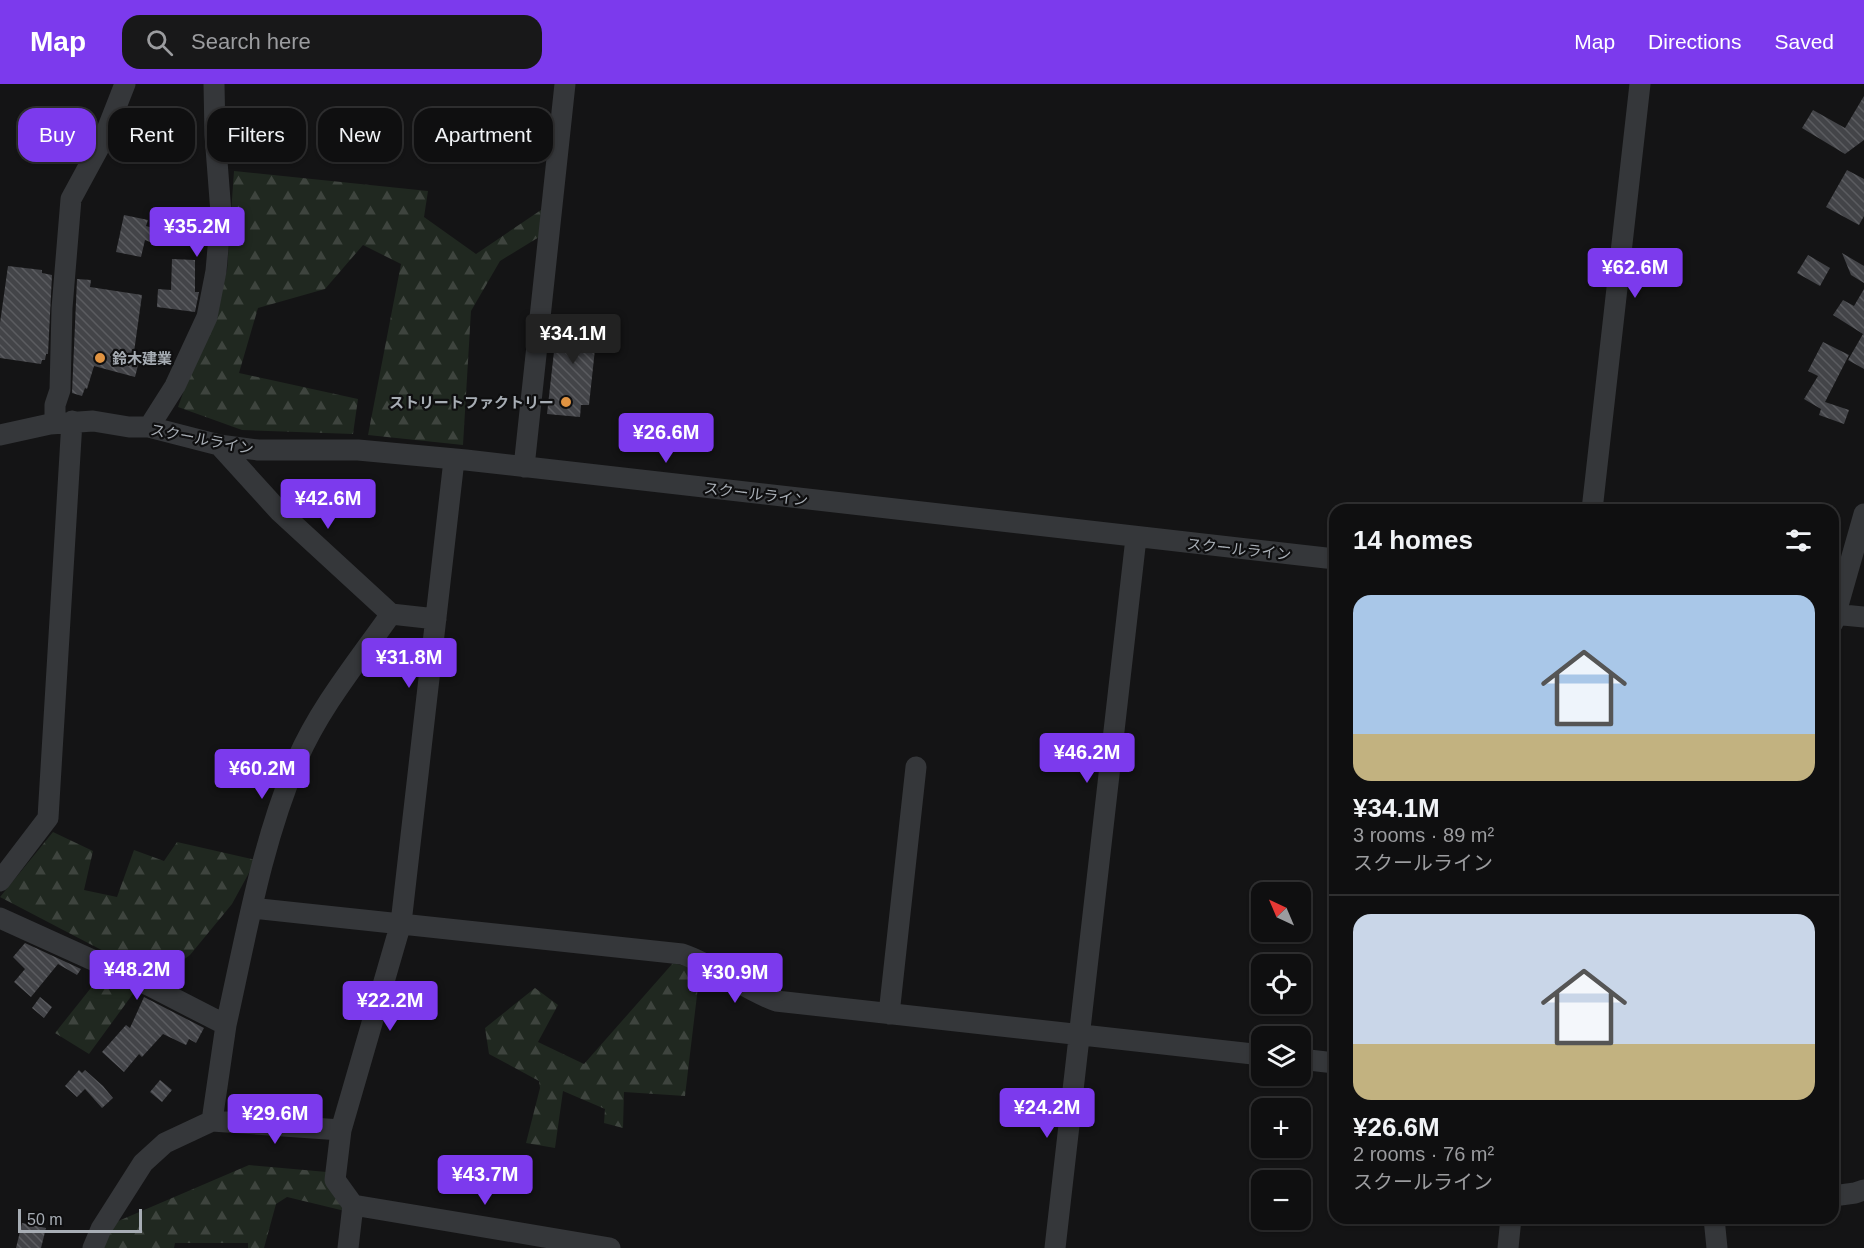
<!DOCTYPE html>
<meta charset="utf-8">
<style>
:root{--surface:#0f0f10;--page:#181819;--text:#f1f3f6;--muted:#9b9c9f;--line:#2f2f30;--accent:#7c3aed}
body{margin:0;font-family:Helvetica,"Noto Sans JP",sans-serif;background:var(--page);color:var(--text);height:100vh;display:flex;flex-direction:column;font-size:22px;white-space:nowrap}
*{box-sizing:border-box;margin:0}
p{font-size:20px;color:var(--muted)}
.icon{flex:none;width:33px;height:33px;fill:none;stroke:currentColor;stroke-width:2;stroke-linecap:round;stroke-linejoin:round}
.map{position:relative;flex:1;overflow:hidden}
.sheet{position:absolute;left:1329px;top:420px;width:510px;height:720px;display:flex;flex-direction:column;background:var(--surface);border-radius:18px;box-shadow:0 2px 4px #0004,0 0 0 2px var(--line)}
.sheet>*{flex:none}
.guide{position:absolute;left:18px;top:24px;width:570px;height:54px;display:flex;gap:12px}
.needle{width:39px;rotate:316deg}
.fabs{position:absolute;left:1251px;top:798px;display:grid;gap:12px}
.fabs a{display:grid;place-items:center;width:60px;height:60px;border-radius:12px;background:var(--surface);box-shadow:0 2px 4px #0004,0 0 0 2px var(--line);font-size:30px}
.scale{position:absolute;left:18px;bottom:15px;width:124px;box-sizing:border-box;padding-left:6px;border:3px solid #a7adb4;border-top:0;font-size:16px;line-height:21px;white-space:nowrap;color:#a7adb4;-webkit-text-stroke:4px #0f0f10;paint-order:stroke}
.price{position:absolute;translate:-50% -51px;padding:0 14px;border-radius:6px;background:var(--accent);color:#fff;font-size:20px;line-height:39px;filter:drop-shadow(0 2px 3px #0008)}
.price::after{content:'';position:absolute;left:50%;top:36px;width:18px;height:14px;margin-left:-9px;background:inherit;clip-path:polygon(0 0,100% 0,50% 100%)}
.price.selected{background:#222;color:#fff}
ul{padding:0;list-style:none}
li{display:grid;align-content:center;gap:12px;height:318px;padding:0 24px}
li+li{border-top:2px solid var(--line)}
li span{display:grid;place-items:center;height:186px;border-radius:18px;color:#555}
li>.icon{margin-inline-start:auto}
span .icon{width:108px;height:108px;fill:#fffc;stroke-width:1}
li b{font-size:26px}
h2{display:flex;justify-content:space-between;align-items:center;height:72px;padding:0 24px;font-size:26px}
.chip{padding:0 21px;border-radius:18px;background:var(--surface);box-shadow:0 2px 4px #0004,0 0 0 2px var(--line);font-size:21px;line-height:54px}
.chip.selected{background:var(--accent);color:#fff}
header{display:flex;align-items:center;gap:36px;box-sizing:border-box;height:84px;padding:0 30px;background:var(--accent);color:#fff}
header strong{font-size:28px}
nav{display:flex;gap:33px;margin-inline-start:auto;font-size:21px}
.search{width:420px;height:54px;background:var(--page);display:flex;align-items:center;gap:15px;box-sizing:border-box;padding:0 21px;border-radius:18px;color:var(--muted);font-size:22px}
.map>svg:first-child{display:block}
.forest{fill:url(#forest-firs)}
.building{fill:url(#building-back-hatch)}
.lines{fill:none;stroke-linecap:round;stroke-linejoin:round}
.minor{stroke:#35373a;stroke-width:21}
.poi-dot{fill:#e09341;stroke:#0f0f10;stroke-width:2}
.labels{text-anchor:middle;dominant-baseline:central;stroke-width:4.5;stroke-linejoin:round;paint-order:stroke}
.poi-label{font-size:15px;font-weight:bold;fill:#a7adb4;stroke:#0f0f10;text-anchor:start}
.street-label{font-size:15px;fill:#a7adb4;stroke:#0f0f10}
</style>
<header>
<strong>Map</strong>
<div class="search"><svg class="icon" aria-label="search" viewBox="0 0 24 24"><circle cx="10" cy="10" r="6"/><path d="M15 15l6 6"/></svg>Search here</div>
<nav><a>Map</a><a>Directions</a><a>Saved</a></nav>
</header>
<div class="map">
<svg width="1864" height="1164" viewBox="0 0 1864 1164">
<defs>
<pattern id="forest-firs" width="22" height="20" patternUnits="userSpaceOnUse" patternTransform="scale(1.5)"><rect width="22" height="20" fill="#202820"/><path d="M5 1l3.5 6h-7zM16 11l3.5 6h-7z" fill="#3e443e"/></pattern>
<pattern id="building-back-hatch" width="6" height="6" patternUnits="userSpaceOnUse" patternTransform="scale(1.5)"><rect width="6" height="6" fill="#434448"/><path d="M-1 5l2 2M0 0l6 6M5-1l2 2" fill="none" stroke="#5b5c60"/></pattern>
</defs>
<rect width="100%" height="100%" fill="#141415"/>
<path class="forest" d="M234,87L428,107L424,133L476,170L544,124V150L500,177L471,227L463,361L368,351L401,180L363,161L325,205L258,224L239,289L358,315L353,350L242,346L178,323L227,187Z
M53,748L93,767L84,806L117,813L134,766L164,777L177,758L256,776L232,820L190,871L157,895L0,813Z
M673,879L700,886L685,1012L624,1008L623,1044L604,1039L605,1025L563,1007L555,1064L526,1059L540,1004L539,997L489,970L485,944L535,904L558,921L538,958L584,980Z
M102,890L135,907L89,970L55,949Z
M249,1081L327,1088L345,1127L287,1113L276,1120L264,1164H248V1159H175L174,1164H103L116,1138Z"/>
<path class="building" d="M1864,12V56L1845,70L1802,44L1813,26L1845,44Z
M1847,86L1864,95V132L1859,141L1826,123Z
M124,131L148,136L146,142L153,144L150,158L145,156L141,173L116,168Z
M1842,169L1864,182V199L1851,191Z
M1808,171L1830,184L1820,202L1797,189Z
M172,175L195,176V208H199L195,228L157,223L158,205L171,206Z
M8,182L42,186V189L52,191L48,270H46L45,276H42L41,280L0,274V239Z
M77,195L91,196L90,203L142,211L134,268L141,270L135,293L94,282L87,305L85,304L82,312L72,309Z
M1864,205V285L1848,276L1863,250L1833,231L1843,216L1854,222Z
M558,232L604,237L601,265H595L589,321H581L580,333L547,330Z
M1823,258L1849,271L1825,318L1849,326L1844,340L1819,331L1821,325L1804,315L1818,292L1808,287Z
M25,859L81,885L77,891L58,880L31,913L14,898L25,885L13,873Z
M40,913L52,923L44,934L32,924Z
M144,913L204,944L196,959L189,955L186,961L163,950L142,973L139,970L124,988L102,968L126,941L130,944Z
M79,986L82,989L85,986L103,1002L113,1014L102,1024L85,1005L77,1013L65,1002Z
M160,996L172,1006L162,1018L150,1008Z
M22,1139L46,1144L41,1164H16Z"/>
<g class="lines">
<path class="minor" d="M55,339V321L60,306L62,224L71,115L103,56L125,0
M149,343L175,302L207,233L216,187L221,129L215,51L214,0
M0,351L50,340L93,337L129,343H149L219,361L258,366H358L466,376L1335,475
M219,361L279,427L391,530L436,535
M524,383L565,0
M1592,426L1640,0
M1833,530L1864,533
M1833,539L1864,430
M0,797L48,734L72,337
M252,824L682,870C715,881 743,905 776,917L1262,971
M0,834L150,902L226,941L212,1037
M889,930L916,683
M226,941C246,852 261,761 297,676C320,623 358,577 391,530
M1300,975L1335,979
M1833,1112L1855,1109L1864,1106
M353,1121L610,1164
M1714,1134L1717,1164
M93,1164L101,1145L143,1079L165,1059L212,1037L341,1046
M348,1164L353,1121L335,1096L341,1046L401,839L454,376
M1055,1164L1136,454
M1508,1164L1511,1134"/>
</g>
<g class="poi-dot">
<circle cx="100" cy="274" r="6"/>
<circle cx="566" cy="318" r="6"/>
</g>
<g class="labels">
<g class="poi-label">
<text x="112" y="274">鈴木建業</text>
<text x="554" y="318" text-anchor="end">ストリートファクトリー</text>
</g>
<g class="street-label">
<text transform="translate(202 355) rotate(11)">スクールライン</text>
<text transform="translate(756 410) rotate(7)">スクールライン</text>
<text transform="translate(1239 465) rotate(6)">スクールライン</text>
</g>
</g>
</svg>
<div class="fabs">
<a><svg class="needle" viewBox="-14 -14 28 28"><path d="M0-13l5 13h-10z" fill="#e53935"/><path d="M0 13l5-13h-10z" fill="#9b9c9f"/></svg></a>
<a><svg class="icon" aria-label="locate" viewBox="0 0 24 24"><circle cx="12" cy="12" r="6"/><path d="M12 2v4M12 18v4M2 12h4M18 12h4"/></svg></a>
<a><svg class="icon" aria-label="layers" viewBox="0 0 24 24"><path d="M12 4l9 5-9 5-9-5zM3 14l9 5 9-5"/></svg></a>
<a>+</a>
<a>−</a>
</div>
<div class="scale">50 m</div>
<b class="price" style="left:197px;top:174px">¥35.2M</b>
<b class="price" style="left:1635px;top:215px">¥62.6M</b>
<b class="price selected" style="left:573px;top:281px">¥34.1M</b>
<b class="price" style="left:666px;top:380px">¥26.6M</b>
<b class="price" style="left:328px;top:446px">¥42.6M</b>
<b class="price" style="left:409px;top:605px">¥31.8M</b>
<b class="price" style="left:1087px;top:700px">¥46.2M</b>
<b class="price" style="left:262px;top:716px">¥60.2M</b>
<b class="price" style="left:137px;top:917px">¥48.2M</b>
<b class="price" style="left:735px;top:920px">¥30.9M</b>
<b class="price" style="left:390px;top:948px">¥22.2M</b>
<b class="price" style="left:1047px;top:1055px">¥24.2M</b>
<b class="price" style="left:275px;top:1061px">¥29.6M</b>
<b class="price" style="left:485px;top:1122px">¥43.7M</b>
<div class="guide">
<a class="chip selected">Buy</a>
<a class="chip">Rent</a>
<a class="chip">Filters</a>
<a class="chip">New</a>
<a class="chip">Apartment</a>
</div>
<section class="sheet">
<h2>14 homes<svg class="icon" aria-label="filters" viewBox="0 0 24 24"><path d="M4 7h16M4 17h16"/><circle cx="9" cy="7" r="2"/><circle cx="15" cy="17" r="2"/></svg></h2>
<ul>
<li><span style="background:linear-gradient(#a9c7e8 75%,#c2b280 0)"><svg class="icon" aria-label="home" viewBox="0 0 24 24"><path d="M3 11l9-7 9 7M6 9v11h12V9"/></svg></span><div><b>¥34.1M</b><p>3 rooms · 89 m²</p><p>スクールライン</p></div></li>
<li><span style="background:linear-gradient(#c9d6e8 70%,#c2b280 0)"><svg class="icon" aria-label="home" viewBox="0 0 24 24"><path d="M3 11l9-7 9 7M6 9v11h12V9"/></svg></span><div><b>¥26.6M</b><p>2 rooms · 76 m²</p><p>スクールライン</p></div></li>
</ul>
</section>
</div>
